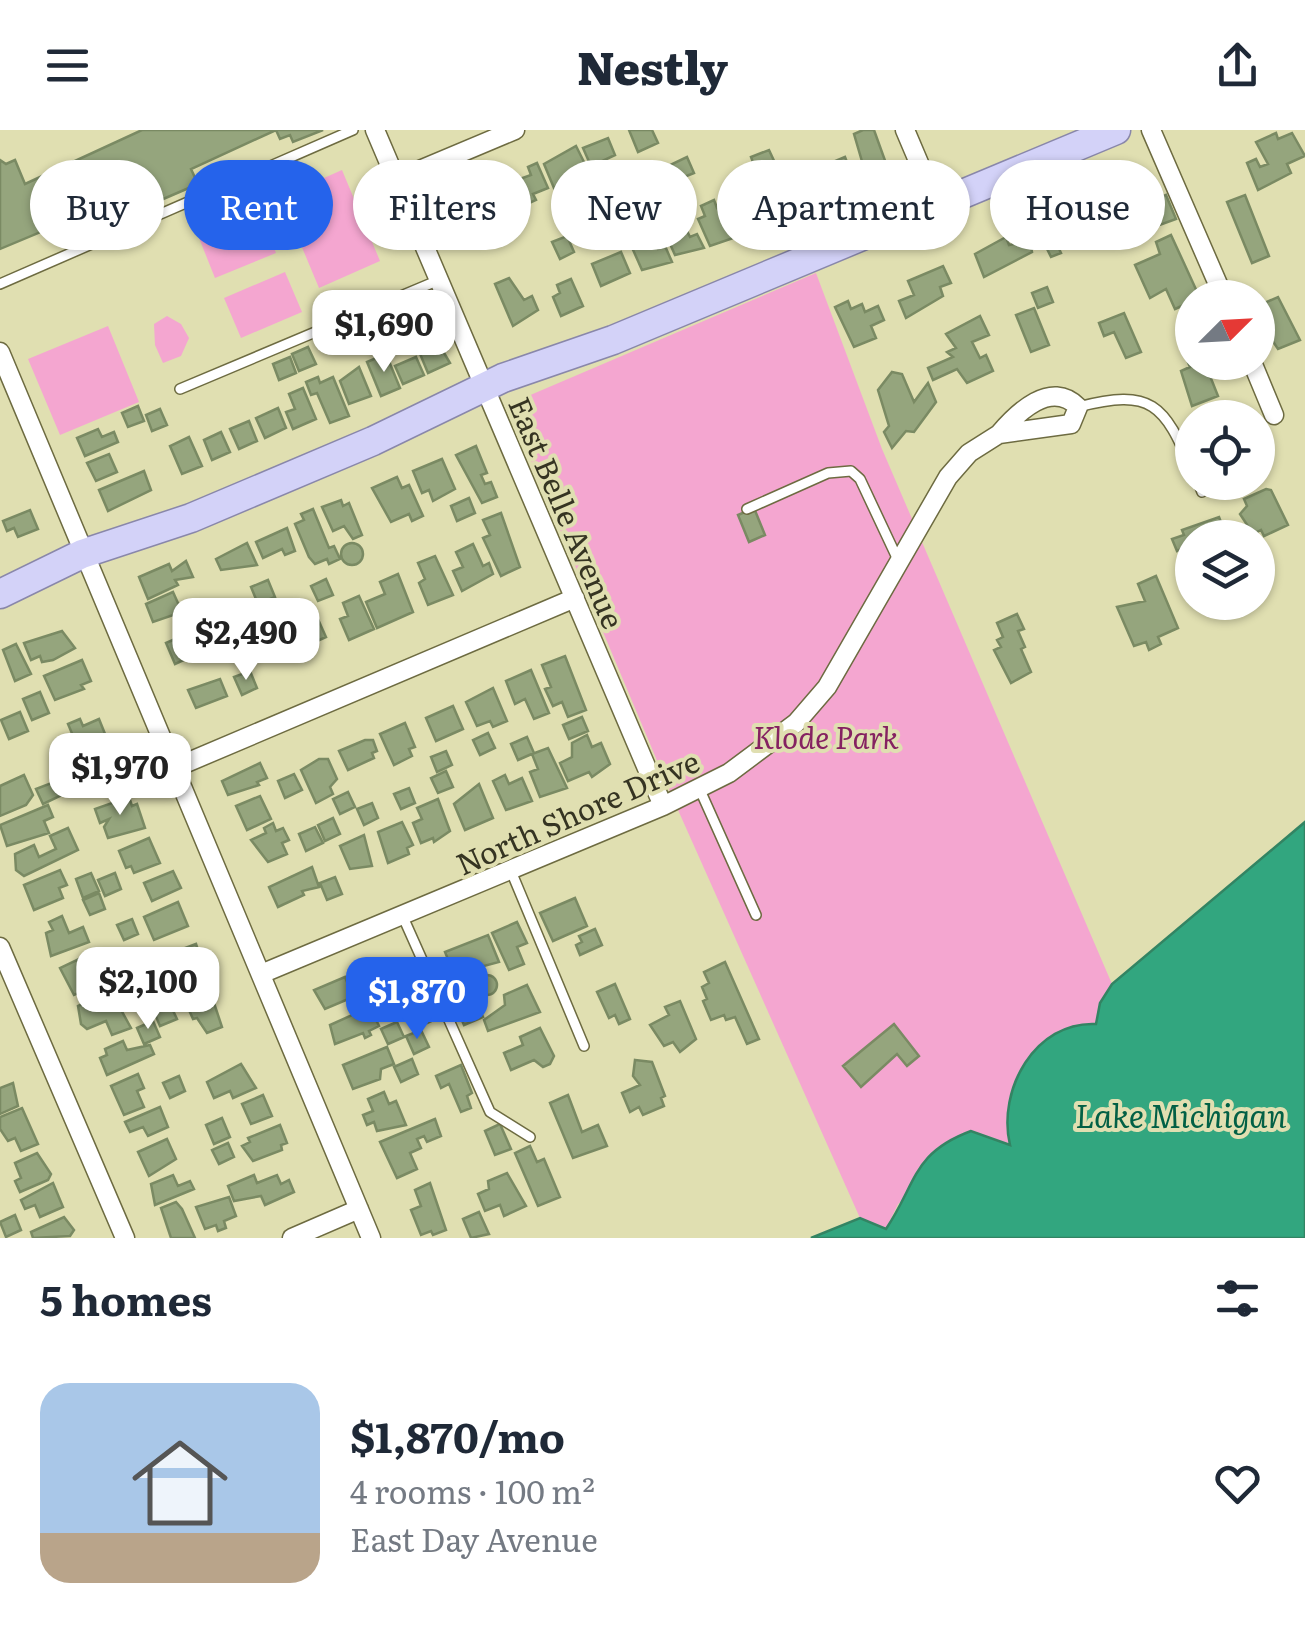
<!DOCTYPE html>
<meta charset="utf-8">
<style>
:root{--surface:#fff;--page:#f2f2f3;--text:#1f2937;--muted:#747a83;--line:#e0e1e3;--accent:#2563eb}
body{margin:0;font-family:Literata,serif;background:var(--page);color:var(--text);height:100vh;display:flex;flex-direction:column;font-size:38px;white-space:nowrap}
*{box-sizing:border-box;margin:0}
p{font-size:32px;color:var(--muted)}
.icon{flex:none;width:55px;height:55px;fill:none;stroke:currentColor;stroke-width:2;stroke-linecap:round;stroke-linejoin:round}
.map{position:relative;height:1108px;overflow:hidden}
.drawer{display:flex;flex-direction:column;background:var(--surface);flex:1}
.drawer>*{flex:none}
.hud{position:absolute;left:30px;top:30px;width:1245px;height:90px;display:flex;gap:20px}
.needle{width:65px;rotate:66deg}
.fabs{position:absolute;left:1175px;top:150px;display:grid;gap:20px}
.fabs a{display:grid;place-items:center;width:100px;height:100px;border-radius:50%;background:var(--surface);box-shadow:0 2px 8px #0004;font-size:50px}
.price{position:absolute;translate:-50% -85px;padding:0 22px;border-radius:20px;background:#fff;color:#222;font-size:32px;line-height:65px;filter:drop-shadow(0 2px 5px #0008)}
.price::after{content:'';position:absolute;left:50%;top:60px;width:30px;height:22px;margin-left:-15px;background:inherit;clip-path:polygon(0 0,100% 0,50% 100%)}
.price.active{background:var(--accent);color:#fff}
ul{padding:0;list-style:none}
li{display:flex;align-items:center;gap:30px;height:250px;padding:0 40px}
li+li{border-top:2px solid var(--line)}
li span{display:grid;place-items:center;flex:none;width:280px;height:200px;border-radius:30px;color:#555}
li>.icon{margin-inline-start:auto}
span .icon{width:120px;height:120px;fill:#fffc;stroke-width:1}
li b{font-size:42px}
h2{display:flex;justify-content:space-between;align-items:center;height:120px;padding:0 40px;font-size:42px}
.tag{padding:0 35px;border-radius:45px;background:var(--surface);box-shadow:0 2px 8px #0004;font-size:35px;line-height:90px}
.tag.active{background:var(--accent);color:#fff}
header{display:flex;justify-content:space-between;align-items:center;height:130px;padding:0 40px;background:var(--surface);font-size:45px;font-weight:800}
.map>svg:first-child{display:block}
.green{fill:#f4a6d0}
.water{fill:#32a67f;stroke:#338463;stroke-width:2.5}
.building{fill:#95a57d;stroke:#7a8a63;stroke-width:2.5}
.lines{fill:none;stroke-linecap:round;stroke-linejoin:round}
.lane-casing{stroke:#6d6b41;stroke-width:12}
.street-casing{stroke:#6d6b41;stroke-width:21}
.primary-casing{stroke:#8987aa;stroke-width:31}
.lane{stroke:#fff;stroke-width:9}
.street{stroke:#fff;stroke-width:18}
.primary{stroke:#d3d2f8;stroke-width:28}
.labels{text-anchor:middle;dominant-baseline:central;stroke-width:8;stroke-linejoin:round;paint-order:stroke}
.street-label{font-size:30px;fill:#353422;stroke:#e0dfb1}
.park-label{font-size:30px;font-style:italic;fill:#852261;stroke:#e0dfb1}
.water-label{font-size:32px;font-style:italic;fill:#026045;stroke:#e0dfb1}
</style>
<header><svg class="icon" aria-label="menu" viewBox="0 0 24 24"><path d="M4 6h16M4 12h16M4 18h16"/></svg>Nestly<svg class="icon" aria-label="share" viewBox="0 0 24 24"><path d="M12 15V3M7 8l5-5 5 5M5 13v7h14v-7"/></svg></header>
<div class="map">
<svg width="1305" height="1108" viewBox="0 0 1305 1108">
<rect width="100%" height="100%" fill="#e0dfb1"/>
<path class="green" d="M342,40L380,131L319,158L281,67Z
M259,82L276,123L215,148L199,108Z
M285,142L302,182L241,208L224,168Z
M816,143L882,319L1112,854L1100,873L1097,894C1037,890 995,963 1010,1016L991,1007L898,1074L886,1099L860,1088L674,671L509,278L514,272Z
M167,186L181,194L189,208L181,226L163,233L155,215L154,194Z
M108,196L139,272L60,305L28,229Z"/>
<path class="water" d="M1305,692V1108H811L860,1088L886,1099C917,1053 912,1023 971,1001L1010,1015C997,960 1035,891 1096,894L1100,873L1112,854Z"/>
<path class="building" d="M142,0H323L293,12L290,5L280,9L276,0L191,39L198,54L154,73L148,57L0,119V30L6,34L15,30L25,54Z
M629,0H652L658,13L638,22Z
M863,0H874L887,36L866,45L854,4Z
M1276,3L1278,9L1292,3L1305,26L1287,34L1291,43L1258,60L1247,33L1256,29L1260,37L1268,34L1256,12Z
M608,8L615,25L600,32L603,39L594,43L583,18Z
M576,16L584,32L578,39L585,53L573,58L570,51L554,58L544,34Z
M769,20L776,35L757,43L751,27Z
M687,27L694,43L677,50L670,35Z
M845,27L850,40L858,36L864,51L854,56L850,47L834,54L826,35Z
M537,33L548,58L533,64L536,70L527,74L517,50L531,45L528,37Z
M795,36L800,49L809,45L813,54L825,49L832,65L797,76L782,42Z
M658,41L664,55L647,62L641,48Z
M1142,48L1150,61L1143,68L1145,74L1166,65L1176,89L1143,101L1140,96L1130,101L1111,61Z
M488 63a13 13 0 1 1 26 0a13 13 0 1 1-26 0Z
M470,59L490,103L465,118L451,67Z
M780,61L795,95L767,107L752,73Z
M1245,65L1269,126L1252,133L1227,72Z
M714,70L717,78L723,75L725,92L738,87L745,104L710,116L698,89L705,86L701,76Z
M1064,81L1066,87L1077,82L1084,98L1076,102L1074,98L1055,110L1061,123L1051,127L1035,94Z
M616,84L623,99L608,106L601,91Z
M673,91L678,103L686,99L690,107L697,104L704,118L675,125L662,96Z
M1171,105L1200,168L1175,179L1166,159L1150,168L1135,135L1160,124L1156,112Z
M567,106L574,122L560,129L552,112Z
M1006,107L1009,115L1030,111L1032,122L984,147L975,124Z
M639,108L643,116L654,111L658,119L665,116L672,132L642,140L630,113Z
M621,122L630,143L601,156L592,134Z
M943,136L951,153L940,157L943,166L906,188L899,171L914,165L908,151Z
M509,148L524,170L532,166L538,180L513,196L495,154Z
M571,149L583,176L561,186L553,167L560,163L557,155Z
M1047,157L1053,172L1038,178L1032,163Z
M1278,167L1300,210L1278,219L1262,195L1267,193L1260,175Z
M848,171L851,179L862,174L865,182L878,176L884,190L871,196L876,208L854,217L835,177Z
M1034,178L1049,215L1031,222L1016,185Z
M397,179L403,196L387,202L380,186Z
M1124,183L1141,222L1126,228L1114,202L1104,206L1099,193Z
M980,186L989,205L972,212L980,228L986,225L993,241L967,253L957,239L933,250L928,238L953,227L947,222L956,218L946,204Z
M371,192L377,207L361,213L355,199Z
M437,211L450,233L428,243L418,219Z
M308,217L316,234L299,241L292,224Z
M1192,217V232L1212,234L1216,244L1210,246L1218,266L1192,276L1181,241L1190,237L1183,221Z
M386,224L400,258L381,266L367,232Z
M290,227L296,243L279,250L273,234Z
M416,227L424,245L403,254L395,236Z
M359,237L371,266L349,274L340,251Z
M892,242L902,244L914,272L928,253L936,272L914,302L906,301L892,318L884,302L889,296L878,260Z
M318,247L320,253L333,247L349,286L330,293L317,263L311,265L306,252Z
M303,258L316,289L293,299L286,282L295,279L289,264Z
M138,276L144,291L128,297L122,283Z
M278,278L286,298L265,308L256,288Z
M160,279L167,295L152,301L146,285Z
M249,291L257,311L239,319L230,299Z
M98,299L102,307L114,302L118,312L85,326L77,308Z
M221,302L230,322L212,330L204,310Z
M189,307L202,336L182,344L170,316Z
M476,316L487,343L481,345L485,354L491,352L497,367L482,373L456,325Z
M109,324L117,342L96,351L87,333Z
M442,329L455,359L433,371L429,360L422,363L413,341Z
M144,341L151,360L108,381L99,360Z
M397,347L402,358L409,355L423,386L412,391L409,384L391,392L372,358Z
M1266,359L1271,360L1288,395L1264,406L1261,400L1253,404L1240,384L1247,376L1244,369Z
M469,368L475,383L457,391L451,376Z
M341,370L343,376L349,373L362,405L353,409L344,396L333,401L322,377Z
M754,378L765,405L749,412L738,385Z
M313,379L329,418L334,416L340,429L329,434L327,429L315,434L309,427L295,394L304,390L301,384Z
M30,380L38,399L18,407L14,398L7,401L3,391Z
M501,383L520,437L501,446L483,408L490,405L483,390Z
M1219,387L1227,408H1192V421L1188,416L1177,421L1172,409L1184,405L1182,400Z
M287,398L295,421L285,425L282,419L263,428L256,412Z
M341 424a11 11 0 1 1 22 0a11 11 0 1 1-22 0Z
M247,413L257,435L221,440L216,429Z
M473,414L483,436L489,433L493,444L462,461L453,441L463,437L456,422Z
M435,426L453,465L428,475L419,453L425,449L418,433Z
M186,431L193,447L175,450L178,455L148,469L139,447L169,434L172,441Z
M398,444L413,482L377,498L366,472L385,464L380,452Z
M1156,446L1178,498L1158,507L1161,514L1149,520L1146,512L1134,516L1117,477L1145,471L1138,454Z
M326,449L333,465L318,471L311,456Z
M268,450L275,467L258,474L251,457Z
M173,462L182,482L153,492L146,474Z
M359,466L374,499L349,510L340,489L348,486L343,473Z
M223,475L231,495L212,504L203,483Z
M313,478L326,507L308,515L311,521L298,526L297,523L283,529L281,524L269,529L264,517L276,512L271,495Z
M1017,484L1024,499L1018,501L1025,517L1021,519L1031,542L1011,553L994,520L1001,517L997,510L1003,507L997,493Z
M200,498L212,517L175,534L166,513Z
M62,501L75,518L53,530L42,532L40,526L31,530L24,513Z
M16,514L31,544L15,551L3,520Z
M565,526L586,580L568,587L562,572L553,576L545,559L551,557L542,535Z
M82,530L91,551L81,555L84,559L55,570L44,546Z
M531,540L549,583L534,589L525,569L515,574L506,551Z
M250,541L257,558L242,565L234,547Z
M220,549L227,566L196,578L188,560Z
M493,558L507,591L493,597L490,591L477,596L466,572Z
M40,562L49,583L32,590L23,569Z
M453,576L463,599L436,611L426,588Z
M20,582L28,601L9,609L1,590Z
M582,587L588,601L569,609L563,595Z
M80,589L83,596L99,589L107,609L95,615L98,622L80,629L76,618L84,615L82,610L76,613L68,594Z
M405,593L415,617L409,619L412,626L394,635L380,604Z
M488,603L495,618L480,625L473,610Z
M587,605L592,617L601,613L610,634L592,647L589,642L568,651L560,633L572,627V613Z
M527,607L534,623L518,630L511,614Z
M365,610H373L377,621L372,623L374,628L348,640L339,621Z
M548,618L567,658L540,667L530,642L538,639L532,624Z
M116,621L125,642L108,650L106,644L93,650L91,644L83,647L79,637Z
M446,621L452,635L437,642L431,627Z
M319,629H328L337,649L330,657L333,664L316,673L301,640Z
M260,633L267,648L257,652L259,655L228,665L222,651Z
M446,641L453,657L438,663L431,648Z
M294,644L302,660L285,668L278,651Z
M24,645L33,665L26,675L0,686V656Z
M505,645L509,654L522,648L532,671L506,680L493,651Z
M54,652L60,666L43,674L36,659Z
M479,654L493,688L465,700L454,674Z
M409,658L415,673L401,679L394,664Z
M348,662L355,677L340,684L333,669Z
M260,666L271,689L247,700L236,676Z
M129,667L132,676L137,674L145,698L108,708L104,697L109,689L100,693L95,679Z
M438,669L450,701L434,712L433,708L421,713L413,693L422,689L417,678Z
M372,673L378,688L364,695L357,679Z
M48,675L53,687L44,691L49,703L7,716L0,695Z
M333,688L340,704L325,711L318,695Z
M402,692L413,715L407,718L409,724L388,733L378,702Z
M273,693L276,701L283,698L289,710L282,713L287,724L268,732L251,710L266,703L264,698Z
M315,697L323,713L306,721L299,704Z
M68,698L78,720L24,746L16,740L15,724L34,715L39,727L56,719L50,706Z
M364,705L372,736L350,739L340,716Z
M149,708L160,733L134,743L131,736L126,738L119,721Z
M312,737L319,757L302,761L304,765L278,777L269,757Z
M60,740L67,755L59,758L63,768L34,780L24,755Z
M173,741L181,758L152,771L144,753Z
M91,743L99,761L83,768L76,749Z
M115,743L121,759L105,766L98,750Z
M335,747L342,764L327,770L320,753Z
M99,763L105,779L90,785L83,770Z
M575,768L587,796L553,811L540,783Z
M178,772L188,796L154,810L144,787Z
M62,786L69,803L83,797L89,812L51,826L46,803L53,800L49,792Z
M132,789L138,804L124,810L117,795Z
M517,792L527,813L517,817L524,834L509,840L492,803Z
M595,799L602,815L580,825L576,815L582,812L579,806Z
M488,805L499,832L454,844L445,822Z
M196,814L199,823L194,825L211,848L187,858L172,833L176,832L172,823Z
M83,827L96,847L90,858L74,865L60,838Z
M416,832L425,853L415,857L421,871L405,878L384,846Z
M725,832L759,909L747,914L735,887L726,890L724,885L711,890L703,871L707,869L702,857L709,853L704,842Z
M477 855a10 10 0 1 1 20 0a10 10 0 1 1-20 0Z
M345,847L349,857L364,851L372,870L357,876L353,867L325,879L314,860Z
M615,854L630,889L619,894L615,885L609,888L597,862Z
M527,855L540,882L488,901L484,890L505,875L504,865Z
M209,858L222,897L207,903L197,888L193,889L185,871Z
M99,866L102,872L114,867L131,898L112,905L106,891L87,899L81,894L78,876Z
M435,869L442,886L427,893L420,876Z
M168,870L177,889L160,896L152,877Z
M476,870L483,887L464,895L457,879Z
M680,871L696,909L680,922L673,912L664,916L650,895L669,885L665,877Z
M370,877L379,896L369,901L371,905L365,908L363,903L335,914L330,895Z
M153,891L160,907L144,914L137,898Z
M397,892L404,907L388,914L381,899Z
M894,894L919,926L907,936L897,924L861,957L843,936Z
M540,898L554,926L550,934L543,937L534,930L511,940L504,923L523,915L520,907Z
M421,900L429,917L414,924L406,906Z
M123,911L127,920L150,915L154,924L107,945L100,928L107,925L105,919Z
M387,917L394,934L381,939L380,949L353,959L343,935Z
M412,929L418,944L401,952L394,937Z
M635,930L652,932L665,966L661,968L664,976L643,985L639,977L630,982L622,963L640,955L633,946Z
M241,934L256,958L233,968L230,961L214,968L207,952Z
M461,935L472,963L467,966L471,978L461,982L449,954L441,958L436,946Z
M138,944L144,958L137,961L144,977L124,985L111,956Z
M179,946L185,961L170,968L163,953Z
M13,953L18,976L0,984V958Z
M384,962L389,974L396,971L406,995L377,1001L374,992L367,995L363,985L373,981L368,969Z
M263,965L272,986L251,994L242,974Z
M568,965L582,1002L598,995L607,1016L573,1028L550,973Z
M160,977L168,997L148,1006L143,997L130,1002L125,992Z
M22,978L38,1014L21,1021L15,1008L8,1011L0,999V987Z
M222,988L230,1007L214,1014L206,995Z
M435,989L441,1006L427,1012L424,1006L417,1009L421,1018L410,1023L417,1039L397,1048L380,1012Z
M500,994L511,1019L495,1025L485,1001Z
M280,995L287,1013L281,1015L282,1020L253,1031L242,1016L250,1012L248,1008Z
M167,1009L176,1029L149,1046L138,1022Z
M228,1013L234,1027L219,1034L212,1020Z
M530,1016L537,1032L544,1029L560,1067L538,1076L515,1023Z
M37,1023L51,1044L48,1050L20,1062L15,1051L21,1048L15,1033Z
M507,1043L526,1076L504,1086L500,1075L485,1081L478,1064L489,1059L488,1051Z
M173,1045L178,1056L190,1051L194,1059L155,1075L151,1054Z
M254,1045L257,1053L277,1045L281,1054L289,1050L294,1062L265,1075L261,1066L234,1071L228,1056Z
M53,1053L63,1077L40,1087L35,1075L25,1079L21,1070Z
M430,1053L446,1100L433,1105L431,1101L421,1105L411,1080L421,1076L415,1060Z
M229,1067L236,1086L224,1091L226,1098L218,1101L216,1095L205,1099L196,1077Z
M176,1072L182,1079L195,1108H171L161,1078Z
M479,1082L489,1104L471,1108L463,1089Z
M15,1085L21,1100L6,1107L0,1092Z
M64,1087L74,1100L70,1106L33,1108L31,1102Z"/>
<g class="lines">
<g class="lane-casing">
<path id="lane" d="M0,154L353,0
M180,259L439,150
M1078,277C1152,258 1164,274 1192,340
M1198,352L1202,362
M747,379L828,343L851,341L860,349L899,432
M700,660L756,785
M511,741L584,916
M403,787L490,982L530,1007"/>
</g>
<g class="street-casing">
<path id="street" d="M375,0L663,676
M905,0L936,73
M1151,0L1224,168
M396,50L515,0
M0,222L371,1108
M1252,232L1274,285
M172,639L575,468
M0,817L125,1108
M261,844L663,676L729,643L796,593L827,557L948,347L969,323L999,304L1071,294L1078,277C1051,249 1017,283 999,304
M292,1108L359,1079"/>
</g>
<g class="primary-casing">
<path id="primary" d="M0,464L82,424L191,388L373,311L503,248L613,210L1116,0"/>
</g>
<use href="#lane" class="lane"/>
<use href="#street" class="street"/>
<use href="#primary" class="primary"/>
</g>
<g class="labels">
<g class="street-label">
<text transform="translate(568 382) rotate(67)">East Belle Avenue</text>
<text transform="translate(577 681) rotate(-24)">North Shore Drive</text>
</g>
<g class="park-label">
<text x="826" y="606">Klode Park</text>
</g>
<g class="water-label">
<text x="1181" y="984">Lake Michigan</text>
</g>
</g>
</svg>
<div class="fabs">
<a><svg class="needle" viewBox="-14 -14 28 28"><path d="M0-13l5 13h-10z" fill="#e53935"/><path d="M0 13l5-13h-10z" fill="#747a83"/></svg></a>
<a><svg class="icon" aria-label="locate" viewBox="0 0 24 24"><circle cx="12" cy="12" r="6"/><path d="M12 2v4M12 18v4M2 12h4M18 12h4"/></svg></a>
<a><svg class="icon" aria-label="layers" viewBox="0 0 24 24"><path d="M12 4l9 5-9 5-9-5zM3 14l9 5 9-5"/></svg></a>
</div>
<b class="price" style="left:384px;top:245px">$1,690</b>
<b class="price" style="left:246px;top:553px">$2,490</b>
<b class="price" style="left:120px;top:688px">$1,970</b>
<b class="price" style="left:148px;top:902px">$2,100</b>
<b class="price active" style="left:417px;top:912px">$1,870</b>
<div class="hud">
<a class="tag">Buy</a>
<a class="tag active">Rent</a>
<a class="tag">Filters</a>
<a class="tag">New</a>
<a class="tag">Apartment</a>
<a class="tag">House</a>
</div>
</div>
<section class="drawer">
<h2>5 homes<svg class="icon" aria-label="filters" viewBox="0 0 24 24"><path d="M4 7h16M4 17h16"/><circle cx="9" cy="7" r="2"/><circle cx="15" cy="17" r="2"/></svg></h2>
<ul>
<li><span style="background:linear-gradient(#a9c7e8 75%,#b9a48a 0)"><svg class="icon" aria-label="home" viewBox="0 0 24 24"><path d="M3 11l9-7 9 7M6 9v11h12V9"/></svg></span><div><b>$1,870/mo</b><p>4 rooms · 100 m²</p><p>East Day Avenue</p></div><svg class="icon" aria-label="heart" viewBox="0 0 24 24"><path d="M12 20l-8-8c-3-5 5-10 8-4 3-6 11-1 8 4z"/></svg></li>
</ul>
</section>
